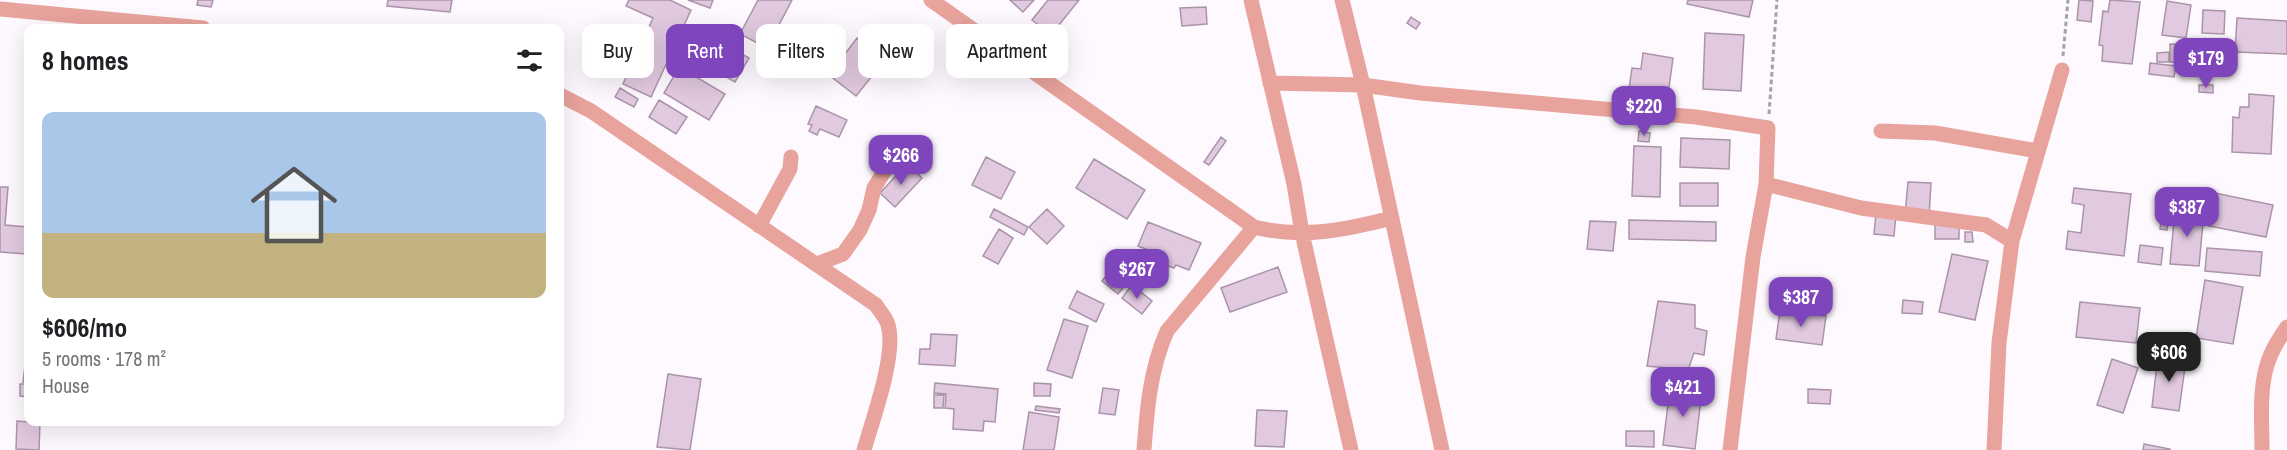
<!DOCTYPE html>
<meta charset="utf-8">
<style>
:root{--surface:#fff;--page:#f2f2f2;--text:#202124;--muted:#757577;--accent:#7e45bc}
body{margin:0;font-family:"Archivo Narrow",sans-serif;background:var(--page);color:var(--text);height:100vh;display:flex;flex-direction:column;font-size:22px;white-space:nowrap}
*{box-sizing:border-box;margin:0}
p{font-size:20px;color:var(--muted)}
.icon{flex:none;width:33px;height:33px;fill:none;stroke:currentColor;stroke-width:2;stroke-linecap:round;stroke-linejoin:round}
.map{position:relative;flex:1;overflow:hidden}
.sheet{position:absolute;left:24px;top:24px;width:540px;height:402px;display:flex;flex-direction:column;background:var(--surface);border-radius:12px;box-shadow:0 6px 24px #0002}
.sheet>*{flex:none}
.guide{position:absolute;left:582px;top:24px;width:570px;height:54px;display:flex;gap:12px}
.price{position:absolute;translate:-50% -51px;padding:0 14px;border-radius:12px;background:var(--accent);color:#fff;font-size:20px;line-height:39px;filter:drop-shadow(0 2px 3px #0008)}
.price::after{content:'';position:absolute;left:50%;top:36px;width:18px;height:14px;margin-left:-9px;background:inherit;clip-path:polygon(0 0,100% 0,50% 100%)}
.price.on{background:#222;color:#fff}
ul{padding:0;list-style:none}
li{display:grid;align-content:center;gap:12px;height:318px;padding:0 18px}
li span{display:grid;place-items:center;height:186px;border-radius:12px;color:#555}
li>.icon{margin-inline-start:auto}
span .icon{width:108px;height:108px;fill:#fffc;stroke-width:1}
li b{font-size:26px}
h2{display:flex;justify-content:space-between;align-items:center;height:72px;padding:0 18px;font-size:26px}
.pill{padding:0 21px;border-radius:12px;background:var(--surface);box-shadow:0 6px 24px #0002;font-size:21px;line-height:54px}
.pill.on{background:var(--accent);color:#fff}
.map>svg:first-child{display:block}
.building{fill:#e1c9e0;stroke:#aa94a9;stroke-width:1.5}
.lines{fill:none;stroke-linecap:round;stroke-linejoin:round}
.path{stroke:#a7a1a7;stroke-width:3;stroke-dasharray:4.5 3;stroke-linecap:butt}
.street{stroke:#e8a39d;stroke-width:15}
</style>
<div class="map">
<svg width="2287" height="450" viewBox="0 0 2287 450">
<rect width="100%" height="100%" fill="#fef9fe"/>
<path class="building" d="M198,0H213L211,7L197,5Z
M388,0H452L450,12L387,6Z
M629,0H670L691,10L651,97L623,84L653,18L626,6Z
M688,0H713L710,8Z
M758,0H792L767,48L740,34Z
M1010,0H1034L1023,12Z
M1048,0H1079L1051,35L1032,20Z
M1688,0H1753L1749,17L1687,4Z
M2079,0L2093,1L2091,22L2077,20Z
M2110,0L2140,2L2132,64L2102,61L2103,46L2099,45L2103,11L2108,12Z
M2167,1L2191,5L2186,38L2162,35Z
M1206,7L1207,24L1182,26L1180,8Z
M2203,10L2225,11L2224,34L2202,33Z
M1411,17L1420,23L1416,29L1407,23Z
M2237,18L2287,21V54L2235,52Z
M701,30L749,58L735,82L704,64L696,77L725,94L709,120L664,93Z
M1705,33L1744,35L1741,91L1703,89Z
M857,38L885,60L856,96L829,75Z
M2170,44L2189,45V63L2170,62Z
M2169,52V62H2157V53Z
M1643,53L1673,58L1668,95L1629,89L1632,68L1641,69Z
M2150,63L2176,66L2174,77L2149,74Z
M2199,85H2213V93L2199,92Z
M620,88L638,99L634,107L615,97Z
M2249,94L2274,96L2271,154L2232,152L2233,117L2239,118L2240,107H2249Z
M659,100L687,117L676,134L649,117Z
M816,106L847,120L839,137L820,129L817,135L809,131L812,125L808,124Z
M1639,131L1650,133L1649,142L1638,141Z
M1221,137L1226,141L1209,165L1204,162Z
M1681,138L1730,140L1729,169L1680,167Z
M1634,146L1661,147L1660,197L1632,196Z
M986,157L1015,172L1001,199L972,185Z
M1094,159L1145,190L1127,219L1076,188Z
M907,164L922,178L895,207L880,193Z
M1908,182L1931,183L1929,217L1905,215Z
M1680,183H1718V206H1680Z
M0,187H8L5,225L28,227L26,254L0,252Z
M2074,188L2131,194L2124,256L2066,249L2068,231L2081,233L2084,205L2072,203Z
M2215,193L2273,205L2266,237L2209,226Z
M994,209L1028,227L1024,235L990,217Z
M1047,209L1064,226L1047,244L1029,227Z
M2175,209L2204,212L2199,266L2170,264Z
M1876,213L1896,215L1894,236L1874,234Z
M1629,220L1716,222V241L1629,239Z
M1935,220H1959V239H1935Z
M2161,220L2168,221L2167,230L2160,229Z
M1590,221L1616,222L1613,251L1587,249Z
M1148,222L1201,243L1189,270L1176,265L1174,268L1156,261L1159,254L1138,246Z
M999,229L1013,238L998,264L983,256Z
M1965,232H1972L1973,242H1965Z
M2140,245L2163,248L2161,265L2138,262Z
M2207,248L2262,252L2260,276L2205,271Z
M1952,254L1988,261L1975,320L1939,312Z
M1114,266L1130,279L1118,294L1102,281Z
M1278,267L1287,292L1230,312L1221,288Z
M2205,280L2243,287L2233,344L2196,338Z
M1132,285L1152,301L1142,314L1122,298Z
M1077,291L1104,304L1096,322L1069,308Z
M1903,300L1923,302L1922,314L1902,313Z
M1658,301L1695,305V328L1707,331L1704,355L1694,353L1688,370L1647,366Z
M2080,302L2140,308L2136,343L2076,337Z
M1780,310L1826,316L1822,345L1776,339Z
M1064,319L1088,326L1072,378L1047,370Z
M931,334L957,335L955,366L919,364L920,349H930Z
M28,341V382H23Z
M2158,356L2186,360L2179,411L2152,407Z
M2112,359L2138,368L2123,413L2097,405Z
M668,374L701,379L690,450L657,447Z
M935,383L998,389L995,422L984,421L983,431L953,429L954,409L945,408L946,394L934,393Z
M1034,383L1051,384L1050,396H1034Z
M20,384H28V397L20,396Z
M1670,387L1702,391L1695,449L1663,445Z
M1103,388L1119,390L1115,415L1099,413Z
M1808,389L1831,390L1830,404L1808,403Z
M934,395H944L943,408H934Z
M1036,406L1060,409L1059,413L1035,410Z
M1257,410L1287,411L1284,447L1255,446Z
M1029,412L1059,417L1054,450H1023Z
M17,421L40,423L39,450L16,449Z
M1626,431H1654V447L1626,446Z
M2144,444L2170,449V450H2143Z"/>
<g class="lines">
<path class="path" d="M2063,56L2068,0
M1769,114L1777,0"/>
<path class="street" d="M931,0L1254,227C1302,239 1345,230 1392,218
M1251,0L1294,184L1302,233L1351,450
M1342,0L1363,85L1442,450
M0,9L203,28
M1270,83L1363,85L1420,93L1696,117L1768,128L1766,184L1753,257L1730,450
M560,95L591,111L876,305C880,312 886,317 888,325C897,354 872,421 864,450
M1881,131L1935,133L2038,151
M1766,184L1861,208L1986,225L2012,241
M759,226L790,169L791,157
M817,264L843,254L860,230L869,210L874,188L893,157
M1144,450C1147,409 1150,370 1167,331L1254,227
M1994,450L1999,343L2012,241L2062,70
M2262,450C2262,423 2259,391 2267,365C2271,351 2279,339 2287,327"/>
</g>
</svg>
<b class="price" style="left:2206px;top:89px">$179</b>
<b class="price" style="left:1644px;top:137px">$220</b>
<b class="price" style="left:901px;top:186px">$266</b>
<b class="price" style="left:2187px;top:238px">$387</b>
<b class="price" style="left:1137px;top:300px">$267</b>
<b class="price" style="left:1801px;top:328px">$387</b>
<b class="price on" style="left:2169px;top:383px">$606</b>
<b class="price" style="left:1683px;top:418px">$421</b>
<div class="guide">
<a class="pill">Buy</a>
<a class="pill on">Rent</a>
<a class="pill">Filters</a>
<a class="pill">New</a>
<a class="pill">Apartment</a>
</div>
<section class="sheet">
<h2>8 homes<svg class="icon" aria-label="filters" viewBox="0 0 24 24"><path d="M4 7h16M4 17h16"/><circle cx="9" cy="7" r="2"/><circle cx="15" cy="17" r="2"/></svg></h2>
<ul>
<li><span style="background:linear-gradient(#a9c7e8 65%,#c2b280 0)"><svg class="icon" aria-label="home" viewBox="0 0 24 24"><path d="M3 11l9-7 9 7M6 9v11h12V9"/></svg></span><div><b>$606/mo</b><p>5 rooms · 178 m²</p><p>House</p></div></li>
</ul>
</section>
</div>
